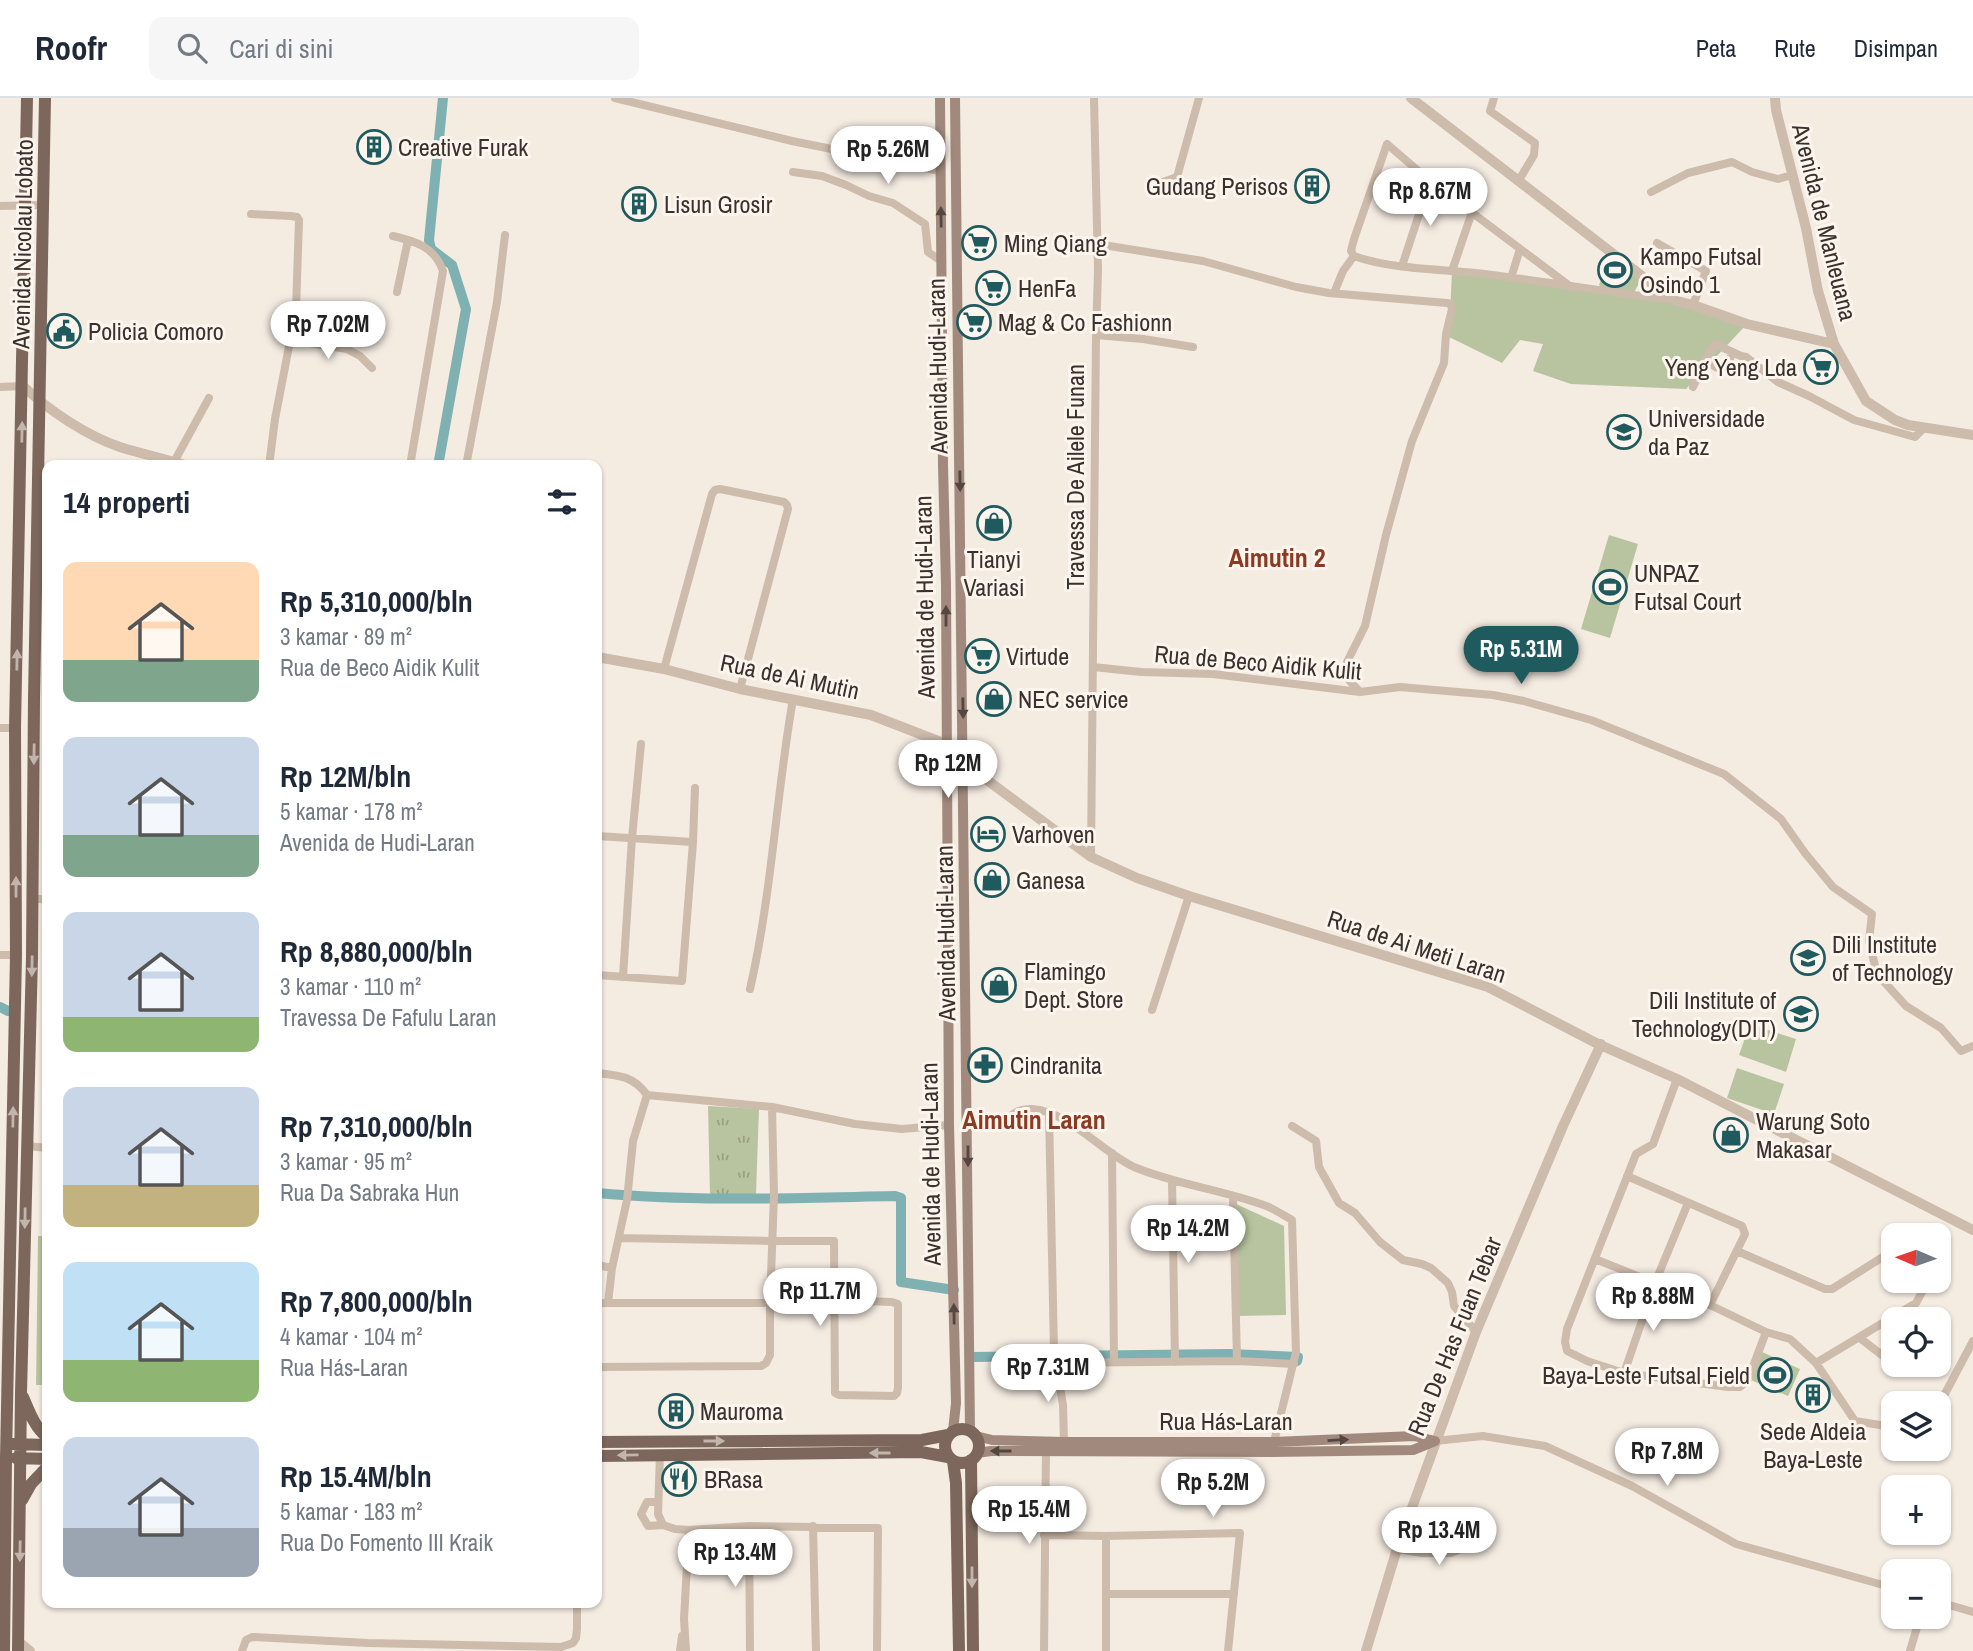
<!DOCTYPE html>
<html lang="id">
<meta charset="utf-8">
<style>
:root{--surface:#fff;--page:#f6f6f7;--text:#1f2937;--muted:#747a83;--line:#e0e1e3;--accent:#1f5a5e}
body{margin:0;font-family:"Archivo Narrow",sans-serif;background:var(--page);color:var(--text);height:100vh;display:flex;flex-direction:column;font-size:26px;white-space:nowrap}
*{box-sizing:border-box;margin:0}
p{font-size:23px;color:var(--muted)}
.icon{flex:none;width:38px;height:38px;fill:none;stroke:currentColor;stroke-width:2;stroke-linecap:round;stroke-linejoin:round}
.map{position:relative;flex:1;overflow:hidden}
.sheet{position:absolute;left:42px;top:362px;width:560px;height:1148px;display:flex;flex-direction:column;background:var(--surface);border-radius:14px;box-shadow:0 2px 5px #0004}
.sheet>*{flex:none}
.needle{width:46px;rotate:272deg}
.buttons{position:absolute;left:1881px;top:1125px;display:grid;gap:14px}
.buttons a{display:grid;place-items:center;width:70px;height:70px;border-radius:14px;background:var(--surface);box-shadow:0 2px 5px #0004;font-size:35px}
.price{position:absolute;translate:-50% -60px;padding:0 16px;border-radius:24px;background:#fff;color:#222;font-size:23px;line-height:46px;filter:drop-shadow(0 2px 4px #0008)}
.price::after{content:'';position:absolute;left:50%;top:42px;width:21px;height:16px;margin-left:-10px;background:inherit;clip-path:polygon(0 0,100% 0,50% 100%)}
.price.current{background:var(--accent);color:#fff}
ul{padding:0;list-style:none}
li{display:flex;align-items:center;gap:21px;height:175px;padding:0 21px}
li span{display:grid;place-items:center;flex:none;width:196px;height:140px;border-radius:14px;color:#555}
li>.icon{margin-inline-start:auto}
span .icon{width:84px;height:84px;fill:#fffc;stroke-width:1}
li b{font-size:30px}
h2{display:flex;justify-content:space-between;align-items:center;height:84px;padding:0 21px;font-size:30px}
header{display:flex;align-items:center;gap:42px;box-sizing:border-box;height:98px;padding:0 35px;background:var(--surface);border-bottom:2px solid var(--line)}
header strong{font-size:33px}
nav{display:flex;gap:38px;margin-inline-start:auto;font-size:24px}
.search{width:490px;height:63px;background:var(--page);display:flex;align-items:center;gap:18px;box-sizing:border-box;padding:0 24px;border-radius:14px;color:var(--muted);font-size:26px}
.map>svg:first-child{display:block}
.grass{fill:url(#grass-tufts)}
.pitch{fill:#b8c4a0}
.lines{fill:none;stroke-linecap:round;stroke-linejoin:round}
.canal{stroke:#7fb0b2;stroke-width:10}
.minor{stroke:#cdbbac;stroke-width:8}
.tertiary{stroke:#cdbbac;stroke-width:10}
.secondary{stroke:#a18a7d;stroke-width:10}
.primary{stroke:#7d675c;stroke-width:12}
.oneway{fill:#544640}
.oneway2{fill:#c2b5ac}
.labels{text-anchor:middle;dominant-baseline:central;stroke-width:6;stroke-linejoin:round;paint-order:stroke}
.poi-label{font-size:24px;fill:#3b302b;stroke:#fbf5ee;text-anchor:start}
.street-label{font-size:24px;fill:#3b302b;stroke:#fbf5ee}
.neighbourhood-label{font-size:26px;font-weight:bold;fill:#8c3b22;stroke:#fbf5ee}
</style>
<header>
<strong>Roofr</strong>
<div class="search"><svg class="icon" aria-label="search" viewBox="0 0 24 24"><circle cx="10" cy="10" r="6"/><path d="M15 15l6 6"/></svg>Cari di sini</div>
<nav><a>Peta</a><a>Rute</a><a>Disimpan</a></nav>
</header>
<div class="map">
<svg width="1973" height="1553" viewBox="0 0 1973 1553">
<defs>
<pattern id="grass-tufts" width="24" height="20" patternUnits="userSpaceOnUse" patternTransform="scale(1.75)"><rect width="24" height="20" fill="#b8c4a0"/><path d="M3 7l-1-3M5 7V3M7 7l1-3M15 17l-1-3M17 17v-4M19 17l1-3" fill="none" stroke="#97a083"/></pattern>
</defs>
<rect width="100%" height="100%" fill="#f4ebe1"/>
<path class="grass" d="M708,1008L759,1011L756,1096L710,1098Z
M38,1138H47V1287H36Z"/>
<path class="pitch" d="M1609,162L1641,182L1633,196L1601,189L1599,187Z
M1452,173L1673,202L1747,226L1686,291L1571,286L1533,273L1543,246L1520,242L1502,265L1449,239Z
M1609,437L1638,446L1610,540L1581,531Z
M1750,926L1796,941L1786,974L1739,957Z
M1737,970L1784,986L1774,1016L1727,1000Z
M1236,1106L1284,1128L1286,1217L1239,1218Z
M1762,1254L1800,1271L1788,1298L1751,1282Z"/>
<g class="lines">
<path class="canal" d="M438,368L466,211L452,167L431,151L429,142L443,0
M0,909L8,913
M597,1095C696,1104 795,1100 895,1098L901,1100V1184L954,1192
M970,1259L1229,1256L1298,1259L1297,1263"/>
<path class="minor" d="M615,0L792,43L940,73
M1494,0L1490,13L1535,45L1534,57L1519,82
M793,74L822,78L846,87L869,98L893,105L925,126L928,154L941,163
M1163,84L1177,79L1199,0
M1651,94L1688,75L1732,64L1752,74L1778,81L1793,77
M0,108L44,107
M251,116L291,118L297,119L299,122L296,212L275,321L269,368
M393,138C415,143 435,149 443,173L410,368
M1657,145L1706,173L1693,207
M1097,146L1203,163L1296,189L1329,195L1447,205L1451,206L1452,211L1446,236L1444,265L1412,343L1386,437L1365,528L1347,564V575L1349,582L1360,594
M1402,168L1430,83
M1452,173L1472,114
M1511,180L1520,151
M1571,189L1430,83L1387,46L1354,141L1351,153L1354,158C1390,171 1437,171 1476,175C1542,183 1608,194 1673,202
M397,194L408,142
M1334,195L1343,173L1354,158
M1096,237L1143,241L1193,249
M291,242L347,251L360,258L372,270
M1705,263L1721,272L1729,264L1732,254
M0,289L23,288
M1693,289L1707,259L1715,246L1741,258L1746,259L1778,284L1809,298L1854,322L1915,339L1924,330
M174,364L209,300
M466,368L497,204L505,137
M1093,569L1141,574L1213,576L1360,594L1400,589L1493,597L1524,603L1591,622L1724,676L1781,721L1805,755L1833,789L1872,816L1869,843L1877,876L1906,908L1941,930L1961,953L1973,948
M664,571L712,396L715,392L720,391L784,404L787,407L788,411L740,591
M0,630H15
M597,738L693,744L682,883L597,877
M693,744L695,690
M1091,759L1096,237L1098,172L1094,0
M32,800L47,802
M0,857H16
M623,879L632,740L641,646
M750,891C772,795 776,698 793,601
M1152,912L1189,798
M597,975C618,977 634,978 647,997
M1677,981L1653,1046L1636,1056L1567,1231L1565,1244L1567,1253L1587,1263L1624,1275L1728,1289H1740L1748,1282L1766,1234
M647,997L772,1009
M1049,1014L1054,1253L1063,1307L1064,1344
M1292,1028L1316,1043L1319,1069L1339,1105L1355,1115L1380,1144L1403,1162L1422,1166L1431,1170L1448,1185L1452,1194L1454,1208L1476,1234
M968,1029C976,1030 986,1031 995,1028C1010,1023 1011,1010 1032,1011C1068,1013 1102,1054 1134,1069C1177,1087 1225,1092 1269,1109C1277,1113 1285,1118 1292,1122L1296,1254L1273,1348
M27,1048L47,1050
M1112,1055L1114,1263
M1627,1078L1742,1128L1745,1136L1710,1207
M1172,1082L1175,1264
M1233,1098L1237,1263
M619,1140L771,1143H834L835,1295L839,1297L894,1298L897,1295L898,1290V1206L892,1204L835,1202
M1737,1153L1825,1191H1832L1886,1157
M1595,1161L1710,1207L1766,1234L1790,1241L1816,1265L1855,1323L1886,1328L1894,1327
M597,1167L612,1170
M597,1205H608L612,1170L627,1102L633,1043L647,997
M608,1205H770
M1860,1240L1883,1258
M1054,1265L1237,1263L1294,1266
M1816,1265L1916,1205L1928,1183
M597,1269L761,1268L766,1265L770,1257V1205L774,1097L772,1009L855,1026L902,1031L949,1027
M1624,1275L1655,1185L1688,1105
M1939,1307L1973,1243
M1435,1343L1483,1338L1545,1348L1632,1388L1736,1446L1894,1490
M660,1356L658,1416L663,1427L675,1431L689,1432L749,1428L878,1430L877,1553
M1044,1401L1058,1418V1437
M658,1404H647L641,1416L648,1428L663,1427
M749,1428L750,1553
M813,1428L816,1553
M1044,1437L1106,1438L1240,1435L1228,1553
M1397,1451L1422,1455H1451L1477,1444
M1106,1496H1234
M1939,1504L1973,1514
M242,1553L246,1542L252,1539L368,1545L561,1549L573,1545L576,1540L577,1531V1505
M680,1553L682,1538
M686,1553L684,1521L689,1432
M1044,1553L1046,1350
M1106,1553V1438
M1910,1553L1920,1519"/>
<path class="tertiary" d="M1411,0L1673,202L1693,207L1747,226L1834,246
M1775,0L1776,12L1806,130L1818,193L1834,246L1866,303L1895,322L1908,327L1973,337
M23,288C48,312 87,338 120,349C142,356 166,361 188,368
M597,559L664,571L740,591L871,617L946,646L964,665L1091,759L1137,780L1189,798L1488,889L1598,946L1677,981L1973,1132
M18,1543L30,1553
M1366,1553L1397,1451L1476,1234L1563,1028L1601,946"/>
<path class="secondary" d="M940,0L943,367L946,487L949,1027L956,1305L953,1333
M955,0L970,1333
M976,1338L992,1342L1064,1344H1274L1414,1338L1435,1343
M977,1355L991,1353L1272,1354L1413,1352L1435,1343"/>
<path class="primary" d="M23,1299C29,1313 35,1330 47,1339
M945 1348a17 17 0 1 1 34 0a17 17 0 1 1-34 0Z
M597,1344L922,1342L948,1337
M13,1346L47,1347
M597,1358L921,1354L948,1359
M16,1360L47,1361
M971,1362L973,1553
M953,1363L956,1385L959,1553
M22,1402L31,1386L47,1369
M4,1553L6,1360L16,857L15,630L27,0
M18,1553L21,1295L32,859L34,600L45,0"/>
</g>
<defs><path id="oneway-solid" d="M-6-.8H1V-3.2L6.5 0L1 3.2V.8H-6Z" transform="scale(1.75)"/></defs>
<g class="oneway">
<use href="#oneway-solid" transform="translate(941 119) rotate(-91)"/>
<use href="#oneway-solid" transform="translate(960 383) rotate(89)"/>
<use href="#oneway-solid" transform="translate(946 518) rotate(-90)"/>
<use href="#oneway-solid" transform="translate(963 610) rotate(89)"/>
<use href="#oneway-solid" transform="translate(968 1058) rotate(90)"/>
<use href="#oneway-solid" transform="translate(954 1216) rotate(-91)"/>
<use href="#oneway-solid" transform="translate(1338 1342) rotate(-3)"/>
<use href="#oneway-solid" transform="translate(1001 1353) rotate(180)"/>
</g>
<g class="oneway2">
<use href="#oneway-solid" transform="translate(22 334) rotate(-89)"/>
<use href="#oneway-solid" transform="translate(17 562) rotate(-89)"/>
<use href="#oneway-solid" transform="translate(34 656) rotate(91)"/>
<use href="#oneway-solid" transform="translate(16 789) rotate(-90)"/>
<use href="#oneway-solid" transform="translate(32 868) rotate(91)"/>
<use href="#oneway-solid" transform="translate(13 1019) rotate(-89)"/>
<use href="#oneway-solid" transform="translate(25 1120) rotate(91)"/>
<use href="#oneway-solid" transform="translate(714 1343)"/>
<use href="#oneway-solid" transform="translate(880 1355) rotate(180)"/>
<use href="#oneway-solid" transform="translate(628 1357) rotate(179)"/>
<use href="#oneway-solid" transform="translate(20 1453) rotate(91)"/>
<use href="#oneway-solid" transform="translate(972 1479) rotate(90)"/>
</g>
<defs>
<g id="building-ring" transform="scale(1.75)"><circle r="9.5" fill="#fbf5ee" stroke="#1f5a5e" stroke-width="1.5"/><path d="M-4-6H4V6H1V3H-1V6H-4ZM-2.5-4.3h1.7v1.8h-1.7ZM.8-4.3h1.7v1.8H.8ZM-2.5-1h1.7V.8h-1.7ZM.8-1h1.7V.8H.8Z" fill="#1f5a5e"/></g>
<g id="supermarket-ring" transform="scale(1.75)"><circle r="9.5" fill="#fbf5ee" stroke="#1f5a5e" stroke-width="1.5"/><path d="M-6-5.5h2.5l.6 2H6L4.5 2H-2.5L-4.4-4H-6ZM-1.5 3.2a1.3 1.3 0 1 0 .1 0ZM3 3.2a1.3 1.3 0 1 0 .1 0Z" fill="#1f5a5e"/></g>
<g id="stadium-ring" transform="scale(1.75)"><circle r="9.5" fill="#fbf5ee" stroke="#1f5a5e" stroke-width="1.5"/><path d="M0-5a6.5 5 0 1 0 0 10a6.5 5 0 1 0 0-10ZM-3.5-1.8h7v3.6h-7Z" fill="#1f5a5e"/></g>
<g id="civic-ring" transform="scale(1.75)"><circle r="9.5" fill="#fbf5ee" stroke="#1f5a5e" stroke-width="1.5"/><path d="M-.6-6.5H3V-4.5H.6V-3L4-1V1h2V6H-6V1h2V-1L-.6-3ZM-1.2 2.5V6h2.4V2.5Z" fill="#1f5a5e"/></g>
<g id="university-ring" transform="scale(1.75)"><circle r="9.5" fill="#fbf5ee" stroke="#1f5a5e" stroke-width="1.5"/><path d="M0-5L7-2L0 1L-7-2ZM-4 1L0 2.5L4 1V4Q0 6-4 4Z" fill="#1f5a5e"/></g>
<g id="shop-ring" transform="scale(1.75)"><circle r="9.5" fill="#fbf5ee" stroke="#1f5a5e" stroke-width="1.5"/><path d="M-5-2.5h2.3a2.7 3.5 0 0 1 5.4 0H5L5.5 6h-11ZM-1.5-2.5h3a1.5 2.3 0 0 0-3 0Z" fill="#1f5a5e"/></g>
<g id="hotel-ring" transform="scale(1.75)"><circle r="9.5" fill="#fbf5ee" stroke="#1f5a5e" stroke-width="1.5"/><path d="M-6-4.5h1.5V1H6V5H4.5V3h-9V5H-6ZM-4 0a1.8 1.8 0 1 1 3.6 0ZM.5 0V-2.5h3Q6-2.5 6 0Z" fill="#1f5a5e"/></g>
<g id="pharmacy-ring" transform="scale(1.75)"><circle r="9.5" fill="#fbf5ee" stroke="#1f5a5e" stroke-width="1.5"/><path d="M-2-6h4v4h4v4h-4v4h-4v-4h-4v-4h4Z" fill="#1f5a5e"/></g>
<g id="restaurant-ring" transform="scale(1.75)"><circle r="9.5" fill="#fbf5ee" stroke="#1f5a5e" stroke-width="1.5"/><path d="M-5-6h1v4h1v-4h1v4h1v-4h1v5L-1.5 .5V6h-2V.5L-5-1ZM5-6V6H3V1.5H1.5Q1.5-4 5-6Z" fill="#1f5a5e"/></g>
</defs>
<g fill-rule="evenodd">
<use href="#building-ring" x="374" y="49"/>
<use href="#building-ring" x="1312" y="88"/>
<use href="#building-ring" x="639" y="106"/>
<use href="#supermarket-ring" x="979" y="145"/>
<use href="#stadium-ring" x="1615" y="172"/>
<use href="#supermarket-ring" x="993" y="190"/>
<use href="#supermarket-ring" x="974" y="224"/>
<use href="#civic-ring" x="64" y="233"/>
<use href="#supermarket-ring" x="1821" y="269"/>
<use href="#university-ring" x="1624" y="334"/>
<use href="#shop-ring" x="994" y="425"/>
<use href="#stadium-ring" x="1610" y="489"/>
<use href="#supermarket-ring" x="982" y="558"/>
<use href="#shop-ring" x="994" y="601"/>
<use href="#hotel-ring" x="988" y="736"/>
<use href="#shop-ring" x="992" y="782"/>
<use href="#university-ring" x="1808" y="860"/>
<use href="#shop-ring" x="999" y="887"/>
<use href="#university-ring" x="1801" y="916"/>
<use href="#pharmacy-ring" x="985" y="967"/>
<use href="#shop-ring" x="1731" y="1037"/>
<use href="#stadium-ring" x="1775" y="1277"/>
<use href="#building-ring" x="1813" y="1297"/>
<use href="#building-ring" x="676" y="1313"/>
<use href="#restaurant-ring" x="679" y="1381"/>
</g>
<g class="labels">
<g class="poi-label">
<text x="398" y="49">Creative Furak</text>
<text x="1288" y="88" text-anchor="end">Gudang Perisos</text>
<text x="664" y="106">Lisun Grosir</text>
<text x="1004" y="145">Ming Qiang</text>
<text x="1640" y="158">Kampo Futsal<tspan x="1640" dy="28">Osindo 1</tspan></text>
<text x="1018" y="190">HenFa</text>
<text x="998" y="224">Mag &amp; Co Fashionn</text>
<text x="88" y="233">Policia Comoro</text>
<text x="1797" y="269" text-anchor="end">Yeng Yeng Lda</text>
<text x="1648" y="320">Universidade<tspan x="1648" dy="28">da Paz</tspan></text>
<text x="994" y="461" text-anchor="middle">Tianyi<tspan x="994" dy="28">Variasi</tspan></text>
<text x="1634" y="475">UNPAZ<tspan x="1634" dy="28">Futsal Court</tspan></text>
<text x="1006" y="558">Virtude</text>
<text x="1018" y="601">NEC service</text>
<text x="1012" y="736">Varhoven</text>
<text x="1016" y="782">Ganesa</text>
<text x="1832" y="846">Dili Institute<tspan x="1832" dy="28">of Technology</tspan></text>
<text x="1024" y="873">Flamingo<tspan x="1024" dy="28">Dept. Store</tspan></text>
<text x="1776" y="902" text-anchor="end">Dili Institute of<tspan x="1776" dy="28">Technology(DIT)</tspan></text>
<text x="1010" y="967">Cindranita</text>
<text x="1756" y="1023">Warung Soto<tspan x="1756" dy="28">Makasar</tspan></text>
<text x="1750" y="1277" text-anchor="end">Baya-Leste Futsal Field</text>
<text x="700" y="1313">Mauroma</text>
<text x="1813" y="1333" text-anchor="middle">Sede Aldeia<tspan x="1813" dy="28">Baya-Leste</tspan></text>
<text x="704" y="1381">BRasa</text>
</g>
<g class="street-label">
<text transform="translate(1825 124) rotate(76)">Avenida de Manleuana</text>
<text transform="translate(22 146) rotate(-89)">Avenida Nicolau Lobato</text>
<text transform="translate(937 268) rotate(-91)">Avenida Hudi-Laran</text>
<text transform="translate(1075 379) rotate(-90)">Travessa De Ailele Funan</text>
<text transform="translate(924 499) rotate(-91)">Avenida de Hudi-Laran</text>
<text transform="translate(1258 564) rotate(5)">Rua de Beco Aidik Kulit</text>
<text transform="translate(790 578) rotate(12)">Rua de Ai Mutin</text>
<text transform="translate(945 835) rotate(-91)">Avenida Hudi-Laran</text>
<text transform="translate(1417 848) rotate(18)">Rua de Ai Meti Laran</text>
<text transform="translate(930 1066) rotate(-91)">Avenida de Hudi-Laran</text>
<text transform="translate(1454 1238) rotate(-68)">Rua De Has Fuan Tebar</text>
<text x="1226" y="1323">Rua Hás-Laran</text>
</g>
<g class="neighbourhood-label">
<text x="1277" y="459">Aimutin 2</text>
<text x="1034" y="1021">Aimutin Laran</text>
</g>
</g>
</svg>
<div class="buttons">
<a><svg class="needle" viewBox="-14 -14 28 28"><path d="M0-13l5 13h-10z" fill="#e53935"/><path d="M0 13l5-13h-10z" fill="#747a83"/></svg></a>
<a><svg class="icon" aria-label="locate" viewBox="0 0 24 24"><circle cx="12" cy="12" r="6"/><path d="M12 2v4M12 18v4M2 12h4M18 12h4"/></svg></a>
<a><svg class="icon" aria-label="layers" viewBox="0 0 24 24"><path d="M12 4l9 5-9 5-9-5zM3 14l9 5 9-5"/></svg></a>
<a>+</a>
<a>−</a>
</div>
<b class="price" style="left:888px;top:88px">Rp 5.26M</b>
<b class="price" style="left:1430px;top:130px">Rp 8.67M</b>
<b class="price" style="left:328px;top:263px">Rp 7.02M</b>
<b class="price current" style="left:1521px;top:588px">Rp 5.31M</b>
<b class="price" style="left:948px;top:702px">Rp 12M</b>
<b class="price" style="left:1188px;top:1167px">Rp 14.2M</b>
<b class="price" style="left:820px;top:1230px">Rp 11.7M</b>
<b class="price" style="left:1653px;top:1235px">Rp 8.88M</b>
<b class="price" style="left:1048px;top:1306px">Rp 7.31M</b>
<b class="price" style="left:1667px;top:1390px">Rp 7.8M</b>
<b class="price" style="left:1213px;top:1421px">Rp 5.2M</b>
<b class="price" style="left:1029px;top:1448px">Rp 15.4M</b>
<b class="price" style="left:1439px;top:1469px">Rp 13.4M</b>
<b class="price" style="left:735px;top:1491px">Rp 13.4M</b>
<section class="sheet">
<h2>14 properti<svg class="icon" aria-label="filters" viewBox="0 0 24 24"><path d="M4 7h16M4 17h16"/><circle cx="9" cy="7" r="2"/><circle cx="15" cy="17" r="2"/></svg></h2>
<ul>
<li><span style="background:linear-gradient(#ffd9b3 70%,#7fa58c 0)"><svg class="icon" aria-label="home" viewBox="0 0 24 24"><path d="M3 11l9-7 9 7M6 9v11h12V9"/></svg></span><div><b>Rp 5,310,000/bln</b><p>3 kamar · 89 m²</p><p>Rua de Beco Aidik Kulit</p></div></li>
<li><span style="background:linear-gradient(#c9d6e8 70%,#7fa58c 0)"><svg class="icon" aria-label="home" viewBox="0 0 24 24"><path d="M3 11l9-7 9 7M6 9v11h12V9"/></svg></span><div><b>Rp 12M/bln</b><p>5 kamar · 178 m²</p><p>Avenida de Hudi-Laran</p></div></li>
<li><span style="background:linear-gradient(#c9d6e8 75%,#8fb573 0)"><svg class="icon" aria-label="home" viewBox="0 0 24 24"><path d="M3 11l9-7 9 7M6 9v11h12V9"/></svg></span><div><b>Rp 8,880,000/bln</b><p>3 kamar · 110 m²</p><p>Travessa De Fafulu Laran</p></div></li>
<li><span style="background:linear-gradient(#c9d6e8 70%,#c2b280 0)"><svg class="icon" aria-label="home" viewBox="0 0 24 24"><path d="M3 11l9-7 9 7M6 9v11h12V9"/></svg></span><div><b>Rp 7,310,000/bln</b><p>3 kamar · 95 m²</p><p>Rua Da Sabraka Hun</p></div></li>
<li><span style="background:linear-gradient(#bfe0f5 70%,#8fb573 0)"><svg class="icon" aria-label="home" viewBox="0 0 24 24"><path d="M3 11l9-7 9 7M6 9v11h12V9"/></svg></span><div><b>Rp 7,800,000/bln</b><p>4 kamar · 104 m²</p><p>Rua Hás-Laran</p></div></li>
<li><span style="background:linear-gradient(#c9d6e8 65%,#9aa5b1 0)"><svg class="icon" aria-label="home" viewBox="0 0 24 24"><path d="M3 11l9-7 9 7M6 9v11h12V9"/></svg></span><div><b>Rp 15.4M/bln</b><p>5 kamar · 183 m²</p><p>Rua Do Fomento III Kraik</p></div></li>
</ul>
</section>
</div>
